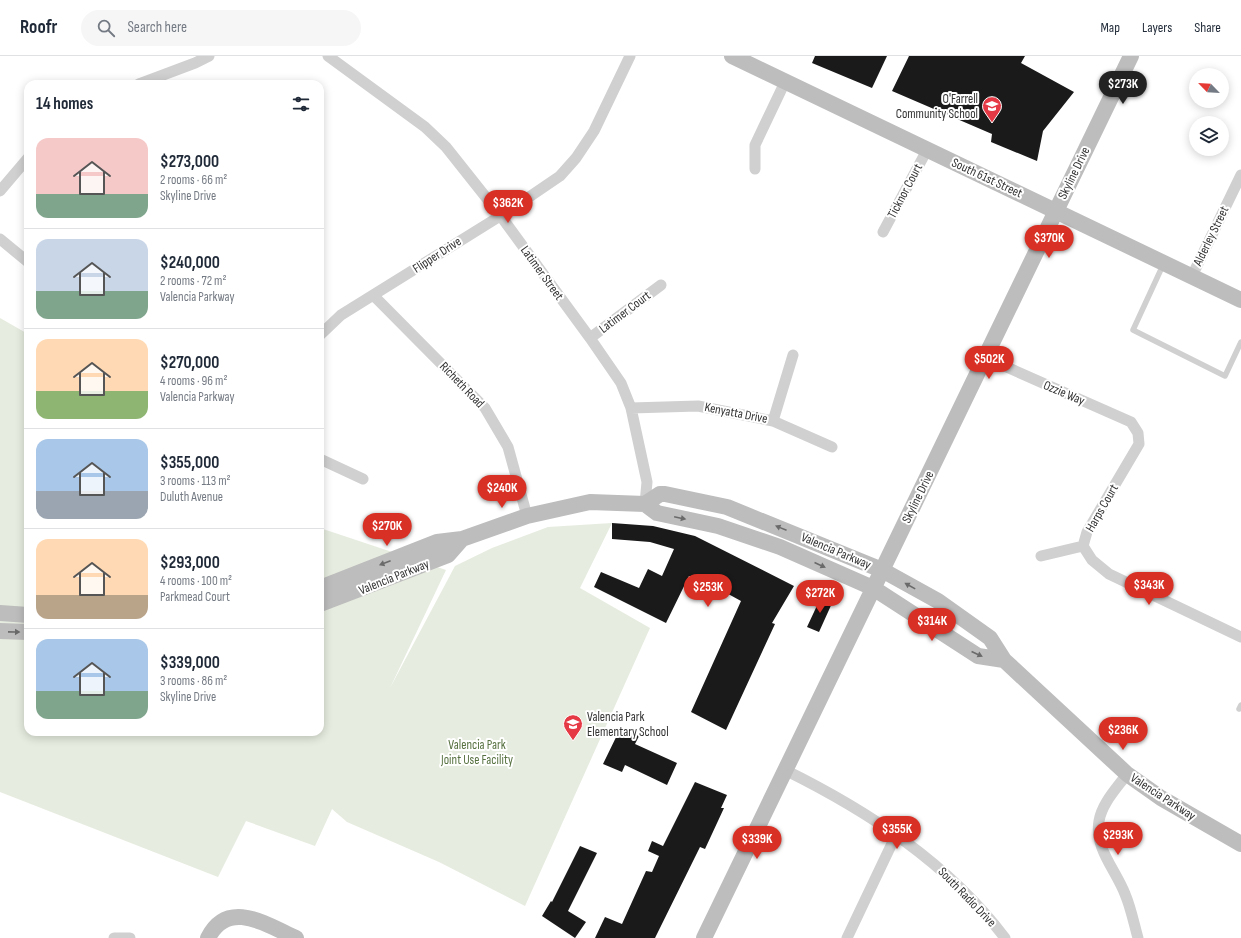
<!DOCTYPE html>
<meta charset="utf-8">
<style>
:root{--surface:#fff;--page:#f6f6f7;--text:#1f2937;--muted:#747a83;--line:#e0e1e3;--accent:#d93025}
body{margin:0;font-family:"Sofia Sans Condensed",sans-serif;background:var(--page);color:var(--text);height:100vh;display:flex;flex-direction:column;font-size:15px;white-space:nowrap}
*{box-sizing:border-box;margin:0}
p{font-size:13px;color:var(--muted)}
.icon{flex:none;width:22px;height:22px;fill:none;stroke:currentColor;stroke-width:2;stroke-linecap:round;stroke-linejoin:round}
.map{position:relative;flex:1;overflow:hidden}
.sheet{position:absolute;left:24px;top:24px;width:300px;height:656px;display:flex;flex-direction:column;background:var(--surface);border-radius:12px;box-shadow:0 2px 10px #0003}
.sheet>*{flex:none}
.needle{width:26px;rotate:295deg}
.buttons{position:absolute;left:1189px;top:12px;display:grid;gap:8px}
.buttons a{display:grid;place-items:center;width:40px;height:40px;border-radius:50%;background:var(--surface);box-shadow:0 2px 10px #0003;font-size:20px}
.price{position:absolute;translate:-50% -34px;padding:0 9px;border-radius:14px;background:var(--accent);color:#fff;font-size:13px;line-height:26px;filter:drop-shadow(0 1px 2px #0008)}
.price::after{content:'';position:absolute;left:50%;top:24px;width:12px;height:9px;margin-left:-6px;background:inherit;clip-path:polygon(0 0,100% 0,50% 100%)}
.price.active{background:#222;color:#fff}
ul{padding:0;list-style:none}
li{display:flex;align-items:center;gap:12px;height:100px;padding:0 12px}
li+li{border-top:1px solid var(--line)}
li span{display:grid;place-items:center;flex:none;width:112px;height:80px;border-radius:12px;color:#555}
li>.icon{margin-inline-start:auto}
span .icon{width:48px;height:48px;fill:#fffc;stroke-width:1}
li b{font-size:17px}
h2{display:flex;justify-content:space-between;align-items:center;height:48px;padding:0 12px;font-size:17px}
header{display:flex;align-items:center;gap:24px;box-sizing:border-box;height:56px;padding:0 20px;background:var(--surface);border-bottom:1px solid var(--line)}
header strong{font-size:19px}
nav{display:flex;gap:22px;margin-inline-start:auto;font-size:14px}
.search{width:280px;height:36px;background:var(--page);display:flex;align-items:center;gap:10px;box-sizing:border-box;padding:0 14px;border-radius:22px;color:var(--muted);font-size:15px}
.map>svg:first-child{display:block}
.green{fill:#e6ecdf}
.building{fill:#1a1a1a}
.lines{fill:none;stroke-linecap:round;stroke-linejoin:round}
.lane{stroke:#d0d0d0;stroke-width:5.5}
.street{stroke:#d0d0d0;stroke-width:11}
.secondary{stroke:#bdbdbd;stroke-width:16}
.oneway{fill:#6a6a6a}
.labels{text-anchor:middle;dominant-baseline:central;stroke-width:4;stroke-linejoin:round;paint-order:stroke}
.poi-label{font-size:13px;fill:#333;stroke:#fff;text-anchor:end}
.street-label{font-size:13px;fill:#333;stroke:#fff}
.park-label{font-size:13px;fill:#56703f;stroke:#fff}
</style>
<header>
<strong>Roofr</strong>
<div class="search"><svg class="icon" aria-label="search" viewBox="0 0 24 24"><circle cx="10" cy="10" r="6"/><path d="M15 15l6 6"/></svg>Search here</div>
<nav><a>Map</a><a>Layers</a><a>Share</a></nav>
</header>
<div class="map">
<svg width="1241" height="882" viewBox="0 0 1241 882">
<rect width="100%" height="100%" fill="#fff"/>
<path class="green" d="M0,262L28,278V676H320V472L446,514L390,632L455,510L492,492L548,471L612,467L580,532L650,572L525,850L439,806L347,766L332,753L315,790L246,765L218,821L0,736Z"/>
<path class="building" d="M815,0H887L872,32L812,7Z
M909,0H1025L1021,7L1074,36L1043,75L1037,105L991,86L992,78L892,35Z
M612,467L653,470L695,480L794,530L772,567L775,568L726,674L691,656L741,545L710,528L689,520L666,567L594,531L601,516L639,532L648,513L662,520L674,493L650,486L612,483Z
M821,541L833,545L819,576L807,571Z
M621,671L639,680L635,688L677,707L667,729L625,709L622,716L603,708Z
M695,726L727,739L721,752H724L705,793L700,791L655,882H595L605,861L622,868L646,815L652,816L659,800L648,795L652,785L663,790Z
M580,790L597,797L568,855L586,866L575,882L542,860L551,845L552,846Z"/>
<g class="lines">
<path class="lane" d="M1163,209L1133,274L1225,320L1241,286
M1239,653L1241,649"/>
<path class="street" d="M328,0L425,71L446,91L500,159L590,282L621,327L631,352L647,426L645,448
M139,28L195,7L209,0
M755,113V89L785,26
M0,135L28,102
M883,176L927,94
M0,183L28,206
M1192,220L1241,119
M374,240L485,352L508,391L527,460
M320,279L341,259L513,152L560,120L576,102L594,75L630,0
M590,282L661,229
M984,301L1131,366L1138,377L1139,388L1087,476L1083,490L1041,500
M631,352L698,350L773,365L832,391
M773,365L793,299
M320,403L363,423
M1083,490L1092,504L1109,518L1241,581
M785,714C868,755 948,807 1005,882
M1127,718C1117,732 1102,747 1099,765C1094,792 1116,814 1125,838C1131,852 1134,868 1138,882
M114,882H130
M847,882L896,779"/>
<path class="secondary" d="M732,0L1241,244
M645,448L660,438H665L727,451L882,514L938,545L990,582L1004,604L1127,718L1161,742L1241,788
M320,532L437,486L462,483L527,460L590,446L645,448L657,457L718,470L780,491L873,532L978,600L1004,604
M320,548L448,499L462,483
M0,557L28,559
M0,575L28,576
M208,882C228,842 267,869 296,882
M704,882L1131,0"/>
</g>
<defs><path id="oneway-solid" d="M-6-.8H1V-3.2L6.5 0L1 3.2V.8H-6Z"/></defs>
<g class="oneway">
<use href="#oneway-solid" transform="translate(680 462) rotate(12)"/>
<use href="#oneway-solid" transform="translate(781 472) rotate(-158)"/>
<use href="#oneway-solid" transform="translate(385 507) rotate(159)"/>
<use href="#oneway-solid" transform="translate(820 509) rotate(24)"/>
<use href="#oneway-solid" transform="translate(910 530) rotate(-151)"/>
<use href="#oneway-solid" transform="translate(14 576) rotate(1)"/>
<use href="#oneway-solid" transform="translate(977 598) rotate(25)"/>
</g>
<defs>
<g id="school-pin" transform="scale(1)"><path d="M0 17L-7.5 6A9.5 9.5 0 1 1 7.5 6Z" fill="#e63946" stroke="#fff"/><path d="M0-5L7-2L0 1L-7-2ZM-4 1L0 2.5L4 1V4Q0 6-4 4Z" fill="#fff"/></g>
</defs>
<g fill-rule="evenodd">
<use href="#school-pin" x="992" y="50"/>
<use href="#school-pin" x="573" y="668"/>
</g>
<g class="labels">
<g class="poi-label">
<text x="978" y="43">O'Farrell<tspan x="978" dy="15">Community School</tspan></text>
<text x="587" y="661" text-anchor="start">Valencia Park<tspan x="587" dy="15">Elementary School</tspan></text>
</g>
<g class="street-label">
<text transform="translate(1074 117) rotate(-64)">Skyline Drive</text>
<text transform="translate(987 122) rotate(25)">South 61st Street</text>
<text transform="translate(905 135) rotate(-62)">Ticknor Court</text>
<text transform="translate(1211 180) rotate(-64)">Alderley Street</text>
<text transform="translate(437 199) rotate(-33)">Flipper Drive</text>
<text transform="translate(542 217) rotate(54)">Latimer Street</text>
<text transform="translate(625 256) rotate(-37)">Latimer Court</text>
<text transform="translate(462 329) rotate(46)">Richeth Road</text>
<text transform="translate(1064 337) rotate(23)">Ozzie Way</text>
<text transform="translate(736 357) rotate(11)">Kenyatta Drive</text>
<text transform="translate(918 441) rotate(-64)">Skyline Drive</text>
<text transform="translate(1102 452) rotate(-60)">Harps Court</text>
<text transform="translate(836 495) rotate(23)">Valencia Parkway</text>
<text transform="translate(394 521) rotate(-22)">Valencia Parkway</text>
<text transform="translate(1163 741) rotate(33)">Valencia Parkway</text>
<text transform="translate(967 841) rotate(46)">South Radio Drive</text>
</g>
<g class="park-label">
<text x="477" y="689">Valencia Park<tspan x="477" dy="15">Joint Use Facility</tspan></text>
</g>
</g>
</svg>
<div class="buttons">
<a><svg class="needle" viewBox="-14 -14 28 28"><path d="M0-13l5 13h-10z" fill="#e53935"/><path d="M0 13l5-13h-10z" fill="#747a83"/></svg></a>
<a><svg class="icon" aria-label="layers" viewBox="0 0 24 24"><path d="M12 4l9 5-9 5-9-5zM3 14l9 5 9-5"/></svg></a>
</div>
<b class="price active" style="left:1123px;top:49px">$273K</b>
<b class="price" style="left:508px;top:168px">$362K</b>
<b class="price" style="left:1049px;top:203px">$370K</b>
<b class="price" style="left:989px;top:324px">$502K</b>
<b class="price" style="left:502px;top:453px">$240K</b>
<b class="price" style="left:387px;top:491px">$270K</b>
<b class="price" style="left:1149px;top:550px">$343K</b>
<b class="price" style="left:708px;top:552px">$253K</b>
<b class="price" style="left:820px;top:558px">$272K</b>
<b class="price" style="left:932px;top:586px">$314K</b>
<b class="price" style="left:1123px;top:695px">$236K</b>
<b class="price" style="left:897px;top:794px">$355K</b>
<b class="price" style="left:1118px;top:800px">$293K</b>
<b class="price" style="left:757px;top:804px">$339K</b>
<section class="sheet">
<h2>14 homes<svg class="icon" aria-label="filters" viewBox="0 0 24 24"><path d="M4 7h16M4 17h16"/><circle cx="9" cy="7" r="2"/><circle cx="15" cy="17" r="2"/></svg></h2>
<ul>
<li><span style="background:linear-gradient(#f6c9c9 70%,#7fa58c 0)"><svg class="icon" aria-label="home" viewBox="0 0 24 24"><path d="M3 11l9-7 9 7M6 9v11h12V9"/></svg></span><div><b>$273,000</b><p>2 rooms · 66 m²</p><p>Skyline Drive</p></div></li>
<li><span style="background:linear-gradient(#c9d6e8 65%,#7fa58c 0)"><svg class="icon" aria-label="home" viewBox="0 0 24 24"><path d="M3 11l9-7 9 7M6 9v11h12V9"/></svg></span><div><b>$240,000</b><p>2 rooms · 72 m²</p><p>Valencia Parkway</p></div></li>
<li><span style="background:linear-gradient(#ffd9b3 65%,#8fb573 0)"><svg class="icon" aria-label="home" viewBox="0 0 24 24"><path d="M3 11l9-7 9 7M6 9v11h12V9"/></svg></span><div><b>$270,000</b><p>4 rooms · 96 m²</p><p>Valencia Parkway</p></div></li>
<li><span style="background:linear-gradient(#a9c7e8 65%,#9aa5b1 0)"><svg class="icon" aria-label="home" viewBox="0 0 24 24"><path d="M3 11l9-7 9 7M6 9v11h12V9"/></svg></span><div><b>$355,000</b><p>3 rooms · 113 m²</p><p>Duluth Avenue</p></div></li>
<li><span style="background:linear-gradient(#ffd9b3 70%,#b9a48a 0)"><svg class="icon" aria-label="home" viewBox="0 0 24 24"><path d="M3 11l9-7 9 7M6 9v11h12V9"/></svg></span><div><b>$293,000</b><p>4 rooms · 100 m²</p><p>Parkmead Court</p></div></li>
<li><span style="background:linear-gradient(#a9c7e8 65%,#7fa58c 0)"><svg class="icon" aria-label="home" viewBox="0 0 24 24"><path d="M3 11l9-7 9 7M6 9v11h12V9"/></svg></span><div><b>$339,000</b><p>3 rooms · 86 m²</p><p>Skyline Drive</p></div></li>
</ul>
</section>
</div>
